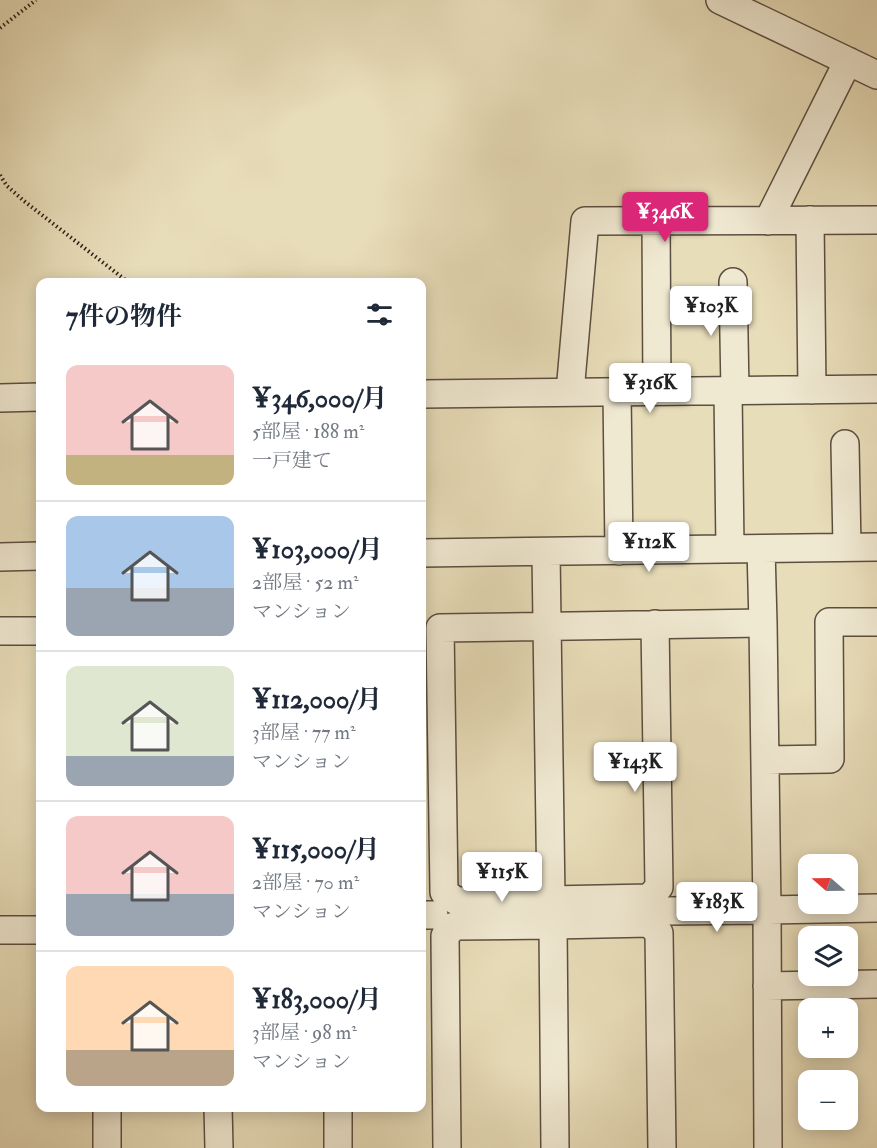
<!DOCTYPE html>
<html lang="ja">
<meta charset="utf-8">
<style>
:root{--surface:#fff;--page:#f2f2f3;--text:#1f2937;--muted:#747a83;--line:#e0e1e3;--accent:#db2777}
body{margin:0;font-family:"IM FELL Double Pica","Noto Serif JP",serif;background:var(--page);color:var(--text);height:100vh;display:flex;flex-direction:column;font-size:22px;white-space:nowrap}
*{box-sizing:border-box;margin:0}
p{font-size:20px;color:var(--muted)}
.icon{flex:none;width:33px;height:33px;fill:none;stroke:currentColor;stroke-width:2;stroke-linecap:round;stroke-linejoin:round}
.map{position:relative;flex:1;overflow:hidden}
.side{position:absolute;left:36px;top:278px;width:390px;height:834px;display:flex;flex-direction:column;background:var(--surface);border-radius:12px;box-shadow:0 3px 15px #0003}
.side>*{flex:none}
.needle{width:39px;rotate:290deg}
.buttons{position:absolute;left:798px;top:854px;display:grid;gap:12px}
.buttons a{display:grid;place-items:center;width:60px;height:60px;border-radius:12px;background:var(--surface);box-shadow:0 3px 15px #0003;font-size:30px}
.price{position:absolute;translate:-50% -51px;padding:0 14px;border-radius:6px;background:#fff;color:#222;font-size:20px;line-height:39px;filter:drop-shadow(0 2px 3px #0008)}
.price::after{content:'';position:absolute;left:50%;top:36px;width:18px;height:14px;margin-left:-9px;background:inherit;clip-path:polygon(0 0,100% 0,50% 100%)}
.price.active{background:var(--accent);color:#fff}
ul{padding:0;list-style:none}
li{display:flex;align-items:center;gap:18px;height:150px;padding:0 30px}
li+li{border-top:2px solid var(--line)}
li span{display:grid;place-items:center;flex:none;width:168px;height:120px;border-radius:12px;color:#555}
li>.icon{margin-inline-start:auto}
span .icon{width:72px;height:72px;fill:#fffc;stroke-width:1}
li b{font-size:26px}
h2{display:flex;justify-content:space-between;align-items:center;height:72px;padding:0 30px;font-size:26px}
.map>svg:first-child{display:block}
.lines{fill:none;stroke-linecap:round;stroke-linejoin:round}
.minor-casing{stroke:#5c4e40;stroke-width:30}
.path{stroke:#2e1f17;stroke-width:4;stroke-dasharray:1.5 3;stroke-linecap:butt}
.minor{stroke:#f0e9d2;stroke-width:27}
</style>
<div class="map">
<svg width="877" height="1148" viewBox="0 0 877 1148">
<rect width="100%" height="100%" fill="#e8ddb9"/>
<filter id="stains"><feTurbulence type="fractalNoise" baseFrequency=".00333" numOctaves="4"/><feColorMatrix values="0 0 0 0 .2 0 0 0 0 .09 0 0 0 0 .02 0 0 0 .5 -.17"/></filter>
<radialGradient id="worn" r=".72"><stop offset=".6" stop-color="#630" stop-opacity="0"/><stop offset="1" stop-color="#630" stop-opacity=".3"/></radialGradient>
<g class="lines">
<g class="minor-casing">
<path id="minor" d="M720,0L877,75
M656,220L657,391
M810,220L812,390
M768,221L848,61
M733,282L735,391
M728,391L730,549
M570,392L585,221L877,220
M617,392L619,551
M422,394L877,389
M0,398L40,397
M845,444L847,547
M761,549L763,623
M422,553L877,547
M546,553L551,900L456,901L444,892L440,628L763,623L767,910L667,911
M0,557L40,556
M0,631H40
M765,760L830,759L829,622H877
M551,900L649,898L659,887L655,624
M422,915H434
M553,925L649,923L659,933L662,1148
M0,930H40
M767,986L877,984
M107,1107V1148
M218,1107L219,1148
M338,1107V1148
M447,1148L445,936L454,926L553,925L555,1148
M768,1148L767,910L877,908"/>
</g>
<path class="path" d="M0,28L36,0
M0,175L7,186L24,201L128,282"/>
<use href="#minor" class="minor"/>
</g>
<rect width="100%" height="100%" filter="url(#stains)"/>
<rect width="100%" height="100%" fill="url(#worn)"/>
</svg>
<div class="buttons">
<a><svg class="needle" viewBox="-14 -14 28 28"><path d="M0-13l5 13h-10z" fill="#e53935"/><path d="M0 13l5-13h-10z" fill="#747a83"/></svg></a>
<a><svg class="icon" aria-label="layers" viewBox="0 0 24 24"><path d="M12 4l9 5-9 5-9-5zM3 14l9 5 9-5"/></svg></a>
<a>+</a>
<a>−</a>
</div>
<b class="price active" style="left:665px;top:243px">¥346K</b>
<b class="price" style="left:711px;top:337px">¥103K</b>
<b class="price" style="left:650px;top:414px">¥316K</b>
<b class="price" style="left:649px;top:573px">¥112K</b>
<b class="price" style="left:635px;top:793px">¥143K</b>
<b class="price" style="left:502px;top:903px">¥115K</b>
<b class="price" style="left:717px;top:933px">¥183K</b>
<section class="side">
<h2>7件の物件<svg class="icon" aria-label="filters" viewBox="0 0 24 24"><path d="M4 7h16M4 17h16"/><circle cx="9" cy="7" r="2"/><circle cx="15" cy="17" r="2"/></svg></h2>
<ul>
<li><span style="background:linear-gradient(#f6c9c9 75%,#c2b280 0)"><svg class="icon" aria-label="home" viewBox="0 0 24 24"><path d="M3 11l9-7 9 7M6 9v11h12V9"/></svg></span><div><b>¥346,000/月</b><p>5部屋 · 188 m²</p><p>一戸建て</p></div></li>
<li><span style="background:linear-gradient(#a9c7e8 60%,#9aa5b1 0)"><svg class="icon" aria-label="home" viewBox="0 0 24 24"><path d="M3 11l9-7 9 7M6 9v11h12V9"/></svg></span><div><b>¥103,000/月</b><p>2部屋 · 52 m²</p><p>マンション</p></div></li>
<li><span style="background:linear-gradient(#dfe7d0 75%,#9aa5b1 0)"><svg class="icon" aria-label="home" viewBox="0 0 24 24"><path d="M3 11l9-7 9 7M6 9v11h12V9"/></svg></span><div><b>¥112,000/月</b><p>3部屋 · 77 m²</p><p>マンション</p></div></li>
<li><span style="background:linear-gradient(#f6c9c9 65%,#9aa5b1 0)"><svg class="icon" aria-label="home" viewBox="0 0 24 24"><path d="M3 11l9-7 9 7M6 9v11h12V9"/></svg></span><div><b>¥115,000/月</b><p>2部屋 · 70 m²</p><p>マンション</p></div></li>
<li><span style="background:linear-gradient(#ffd9b3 70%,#b9a48a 0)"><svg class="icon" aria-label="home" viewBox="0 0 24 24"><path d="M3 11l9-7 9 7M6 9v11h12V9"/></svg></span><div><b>¥183,000/月</b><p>3部屋 · 98 m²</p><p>マンション</p></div></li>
</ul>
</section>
</div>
